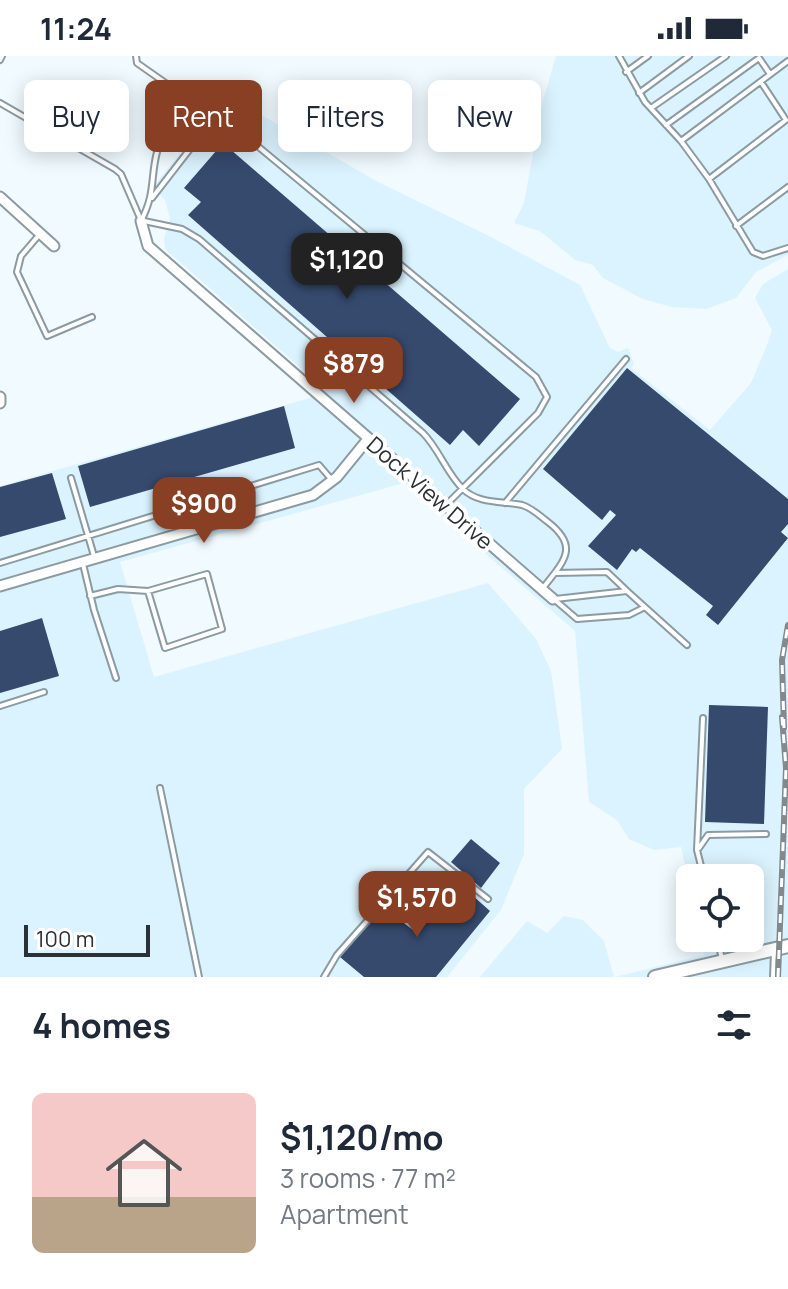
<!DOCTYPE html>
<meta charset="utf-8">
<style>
:root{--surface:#fff;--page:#f2f2f3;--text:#1f2937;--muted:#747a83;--line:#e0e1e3;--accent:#883f23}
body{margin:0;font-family:Manrope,sans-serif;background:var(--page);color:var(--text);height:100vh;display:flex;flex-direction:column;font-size:30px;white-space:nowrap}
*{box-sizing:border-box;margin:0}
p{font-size:26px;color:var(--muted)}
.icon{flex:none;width:44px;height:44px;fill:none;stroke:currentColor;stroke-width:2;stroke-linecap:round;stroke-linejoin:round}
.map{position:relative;height:921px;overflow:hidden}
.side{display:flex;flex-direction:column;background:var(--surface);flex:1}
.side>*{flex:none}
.hud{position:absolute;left:24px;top:24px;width:740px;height:72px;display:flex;gap:16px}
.fabs{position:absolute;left:676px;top:808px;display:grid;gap:16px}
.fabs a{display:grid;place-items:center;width:88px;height:88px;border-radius:12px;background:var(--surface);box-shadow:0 4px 20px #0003;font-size:40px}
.scale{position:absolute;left:24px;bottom:20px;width:126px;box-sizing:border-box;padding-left:8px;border:4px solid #2a3033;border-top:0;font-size:22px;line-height:28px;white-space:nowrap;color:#2a3033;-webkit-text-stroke:6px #fff;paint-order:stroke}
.price{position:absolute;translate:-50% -68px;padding:0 18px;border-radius:16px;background:var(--accent);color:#fff;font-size:26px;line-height:52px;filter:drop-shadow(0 2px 4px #0008)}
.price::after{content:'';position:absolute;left:50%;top:48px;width:24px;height:18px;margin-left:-12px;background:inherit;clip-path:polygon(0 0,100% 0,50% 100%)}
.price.selected{background:#222;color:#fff}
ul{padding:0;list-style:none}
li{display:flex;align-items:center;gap:24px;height:200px;padding:0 32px}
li+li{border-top:2px solid var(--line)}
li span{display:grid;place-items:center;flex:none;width:224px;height:160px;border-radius:12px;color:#555}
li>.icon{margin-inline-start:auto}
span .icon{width:96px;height:96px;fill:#fffc;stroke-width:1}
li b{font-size:34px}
h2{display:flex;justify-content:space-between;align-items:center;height:96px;padding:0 32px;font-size:34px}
.chip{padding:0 28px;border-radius:12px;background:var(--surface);box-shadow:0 4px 20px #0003;font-size:28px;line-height:72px}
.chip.selected{background:var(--accent);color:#fff}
.status{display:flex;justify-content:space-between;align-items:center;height:56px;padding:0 40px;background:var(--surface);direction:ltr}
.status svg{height:22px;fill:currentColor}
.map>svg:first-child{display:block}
.built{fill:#dbf3fe}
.building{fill:#364a6e}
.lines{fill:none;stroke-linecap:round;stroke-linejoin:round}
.lane-casing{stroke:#8c9ba2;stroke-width:8}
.street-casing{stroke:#8c9ba2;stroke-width:13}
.secondary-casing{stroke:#8c9ba2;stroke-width:16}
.lane{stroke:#fff;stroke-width:4}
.street{stroke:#fff;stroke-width:9}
.secondary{stroke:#fff;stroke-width:12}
.rail-casing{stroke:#828a8d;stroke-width:6}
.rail{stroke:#fff;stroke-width:3;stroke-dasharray:9;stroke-linecap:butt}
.labels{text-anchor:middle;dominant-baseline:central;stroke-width:8;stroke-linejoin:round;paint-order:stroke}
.street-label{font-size:22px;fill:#2a3033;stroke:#fff}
</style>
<div class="status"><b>11:24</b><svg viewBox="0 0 49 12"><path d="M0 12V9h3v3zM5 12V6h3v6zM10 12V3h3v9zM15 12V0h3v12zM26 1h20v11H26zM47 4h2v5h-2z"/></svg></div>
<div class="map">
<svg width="788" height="921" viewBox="0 0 788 921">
<rect width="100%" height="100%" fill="#f0faff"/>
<path class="built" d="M556,0H788V199L756,216L736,242L706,253L672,251L643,243L603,222L593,209L575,204L540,175L514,167L524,147L542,48Z
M229,45L258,57L380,127L487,179L580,229L610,292L618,296L628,292L634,308L631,312L710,374L751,327L767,289L772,274L755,242L763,228L788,213V921H615L704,899L701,882H750V822H690V832L681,791L654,794L629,783L617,764L589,746L575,575L404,427L120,506L154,621L488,527L536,583L551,615L562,693L524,733V798L501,854L447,921H0V430L310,342L312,322L165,193L164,182L170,162L165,144L153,131L185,91Z
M564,860L583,864L604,885L614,921H480L527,865L547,877Z"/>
<path class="building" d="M223,87L520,343L479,390L463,374L450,389L188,159L201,146L184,132Z
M627,312L788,443V468L781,476L788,482L718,569L706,559L713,550L640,492L636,496L632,493L617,514L588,490L616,459L610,454L602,464L543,413Z
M284,350L295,392L90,451L78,410Z
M52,417L66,463L0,481V431Z
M42,562L59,620L0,637V575Z
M709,649L768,651L764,768L705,766Z
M471,783L500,807L481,832L451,806Z
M455,824L490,855L436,921H364L340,901L383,851L413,874Z"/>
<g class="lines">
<g class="lane-casing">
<path id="lane" d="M136,0L137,7L184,40L186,45C180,64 162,77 157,96C150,123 156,136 141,165
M619,0L645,46L681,85
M759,2L770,18
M0,4L2,0
M788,5L681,85L709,123L753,196L763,200L788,192
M626,16L648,0
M639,37L689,0
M0,47L115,113L121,118L140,162
M651,52L726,0
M666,69L759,2
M709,123L786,64L761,26
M152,142L190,93L216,69L237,73L536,321L547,341L538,357L447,448
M144,165L182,173L199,183L423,377C439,393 447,418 463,433C478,448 503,445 522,449C532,452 540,460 548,466C580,491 564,505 543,532
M736,170L788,131
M39,179L21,200L17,216L47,280L92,261
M71,422L94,500
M505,447L626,303
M0,507L319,409L331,423
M83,508L94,554L116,622
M555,517L607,516L626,534
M90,540L118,533L148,535L207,518L222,573L165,592L148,535
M555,543L627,535L687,589
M555,544L577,563L629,559L643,552
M0,650L44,636
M703,662L697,794L704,822
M160,732L199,921
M699,792L708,779L766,778
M717,882L722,903
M324,921L337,899L428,796L488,843
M773,921L774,896"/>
</g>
<g class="street-casing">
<path id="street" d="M0,141L54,190
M141,165L148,190L553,543
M0,341V347
M0,530L313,439L337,421L368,383"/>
</g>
<g class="secondary-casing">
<path id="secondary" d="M655,921L788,890"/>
</g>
<use href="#lane" class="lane"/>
<use href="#street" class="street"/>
<use href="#secondary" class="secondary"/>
<g class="rail-casing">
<path id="rail" d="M784,672L782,604L788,569
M778,921L786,712L782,661"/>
</g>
<use href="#rail" class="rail"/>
</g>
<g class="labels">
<g class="street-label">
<text transform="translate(430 437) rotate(41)">Dock View Drive</text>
</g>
</g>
</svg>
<div class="fabs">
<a><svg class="icon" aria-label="locate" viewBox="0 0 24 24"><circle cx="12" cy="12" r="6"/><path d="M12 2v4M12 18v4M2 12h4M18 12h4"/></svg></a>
</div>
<div class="scale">100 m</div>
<b class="price selected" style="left:347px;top:245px">$1,120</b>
<b class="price" style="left:354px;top:349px">$879</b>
<b class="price" style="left:204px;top:489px">$900</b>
<b class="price" style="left:417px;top:883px">$1,570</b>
<div class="hud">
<a class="chip">Buy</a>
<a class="chip selected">Rent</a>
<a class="chip">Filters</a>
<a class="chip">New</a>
</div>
</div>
<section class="side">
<h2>4 homes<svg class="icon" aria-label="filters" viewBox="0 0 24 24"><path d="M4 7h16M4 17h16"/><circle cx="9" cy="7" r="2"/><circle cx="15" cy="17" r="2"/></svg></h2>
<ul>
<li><span style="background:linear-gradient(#f6c9c9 65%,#b9a48a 0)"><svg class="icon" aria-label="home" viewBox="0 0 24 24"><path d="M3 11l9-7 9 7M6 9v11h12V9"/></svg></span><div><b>$1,120/mo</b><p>3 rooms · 77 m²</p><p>Apartment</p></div></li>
</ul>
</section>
